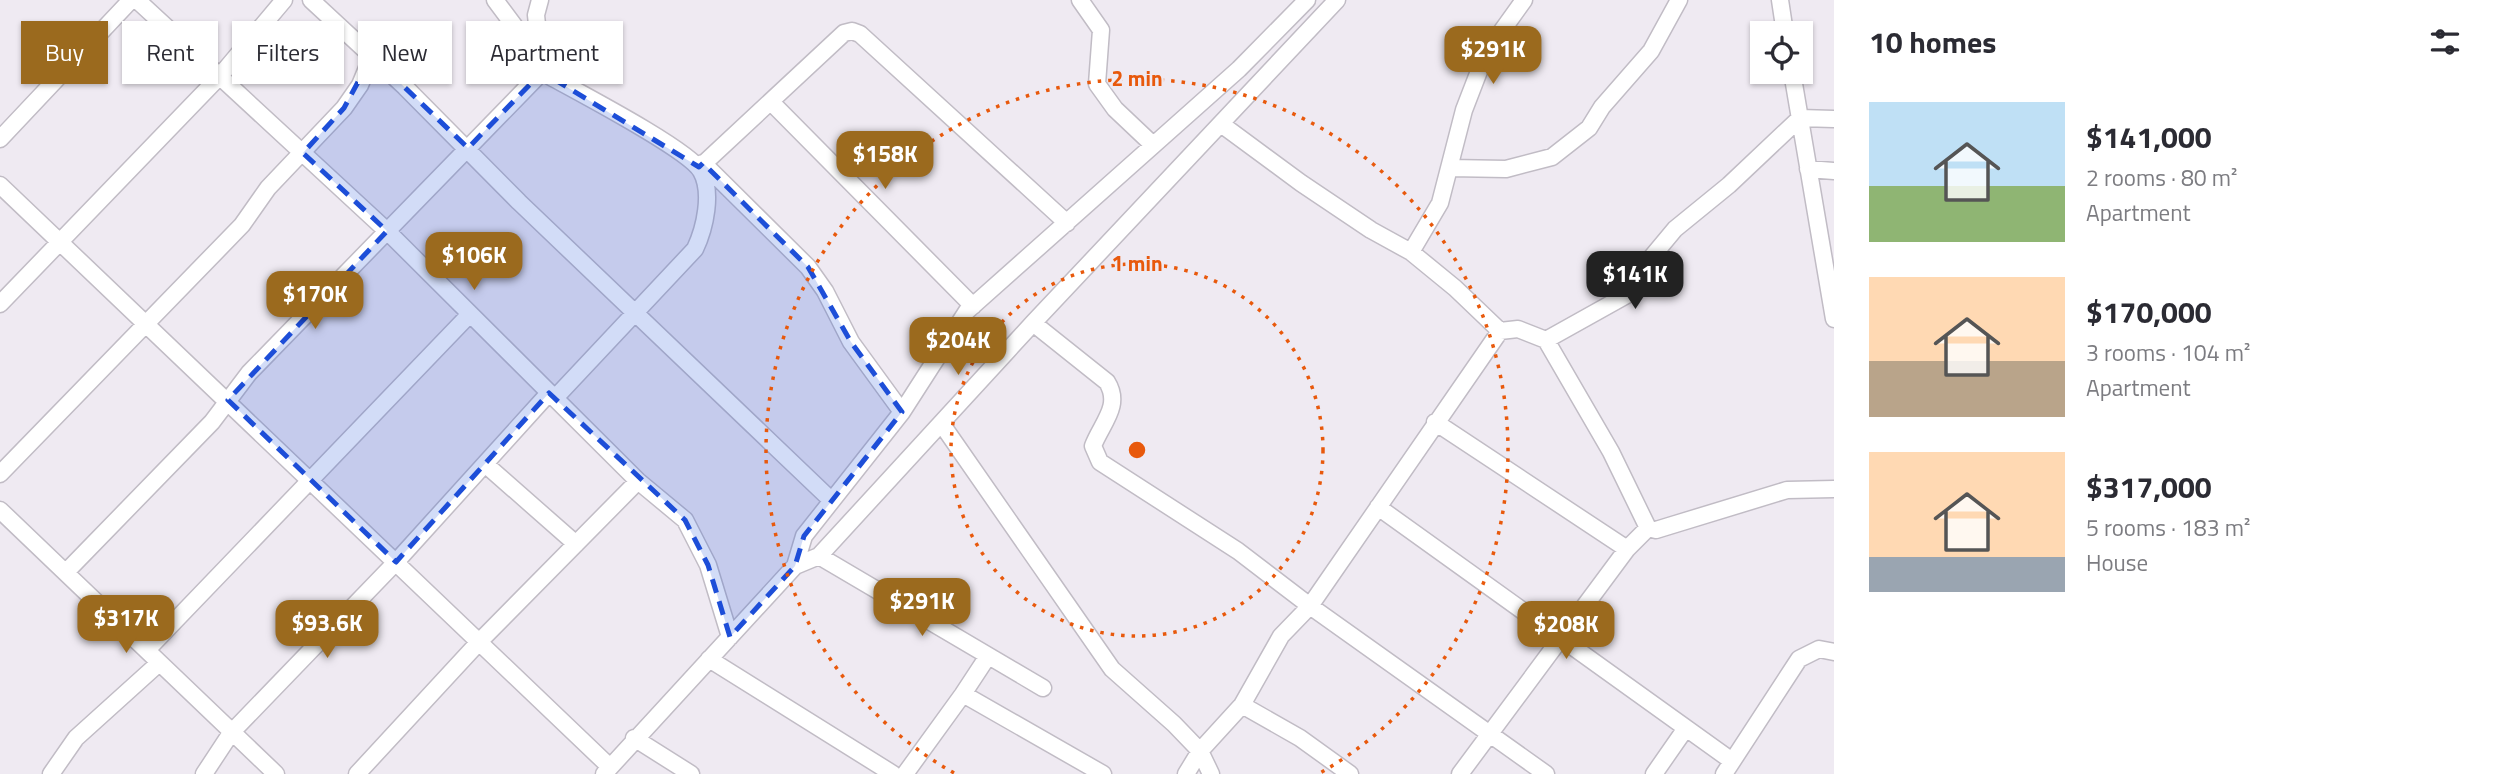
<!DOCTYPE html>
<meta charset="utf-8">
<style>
:root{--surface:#fff;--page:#f7f7f7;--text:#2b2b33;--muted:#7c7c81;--accent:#9b6a1e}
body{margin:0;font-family:"Titillium Web",sans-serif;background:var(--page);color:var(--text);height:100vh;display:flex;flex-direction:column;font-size:26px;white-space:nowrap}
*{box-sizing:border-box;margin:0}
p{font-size:23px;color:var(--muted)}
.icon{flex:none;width:38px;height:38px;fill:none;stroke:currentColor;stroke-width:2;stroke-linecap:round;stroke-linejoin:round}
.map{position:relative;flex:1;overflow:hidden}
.drawer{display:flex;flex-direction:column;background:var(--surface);width:665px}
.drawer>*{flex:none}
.top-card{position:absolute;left:21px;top:21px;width:665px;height:63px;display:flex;gap:14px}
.fabs{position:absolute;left:1750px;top:21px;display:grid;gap:14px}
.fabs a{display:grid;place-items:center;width:63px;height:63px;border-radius:0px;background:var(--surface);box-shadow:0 2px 5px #0004;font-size:35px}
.price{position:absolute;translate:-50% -60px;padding:0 16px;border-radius:14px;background:var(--accent);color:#fff;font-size:23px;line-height:46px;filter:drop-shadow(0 2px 4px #0008)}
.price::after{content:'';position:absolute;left:50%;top:42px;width:21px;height:16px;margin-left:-10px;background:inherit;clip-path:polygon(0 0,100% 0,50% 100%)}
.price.on{background:#222;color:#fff}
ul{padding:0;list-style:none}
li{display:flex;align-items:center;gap:21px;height:175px;padding:0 35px}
li span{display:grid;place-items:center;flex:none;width:196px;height:140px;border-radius:0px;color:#555}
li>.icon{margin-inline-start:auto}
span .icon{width:84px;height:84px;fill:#fffc;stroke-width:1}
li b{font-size:30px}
h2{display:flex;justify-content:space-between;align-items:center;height:84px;padding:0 35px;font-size:30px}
.pill{padding:0 24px;border-radius:0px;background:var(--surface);box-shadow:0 2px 5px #0004;font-size:24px;line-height:63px}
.pill.on{background:var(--accent);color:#fff}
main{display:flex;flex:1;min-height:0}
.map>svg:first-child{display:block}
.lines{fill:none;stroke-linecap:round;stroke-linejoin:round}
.street-casing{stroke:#c1bcc5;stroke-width:19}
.street{stroke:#fff;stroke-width:16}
.marked{fill:#1d4ed8;fill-opacity:0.2;stroke:#1d4ed8;stroke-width:5;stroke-dasharray:14 9;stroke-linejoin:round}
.ring{fill:none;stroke:#e8590c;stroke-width:3.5;stroke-dasharray:3.5 7}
.centre{fill:#e8590c;stroke:#efeaf2;stroke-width:3.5}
.ring-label{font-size:21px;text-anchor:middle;font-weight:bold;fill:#e8590c;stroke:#efeaf2;stroke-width:5;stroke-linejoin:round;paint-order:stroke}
</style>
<main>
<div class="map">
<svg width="1834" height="774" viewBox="0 0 1834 774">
<rect width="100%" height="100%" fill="#efeaf2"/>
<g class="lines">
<g class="street-casing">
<path id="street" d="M137,0L387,231L638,481L685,520L708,565L730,637
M311,0L405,87L519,202L831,500
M495,0L539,59
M540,0L536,15L542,72C572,89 687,148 701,171C713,192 705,228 695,249L555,398
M1080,0L1101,30L1097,84L1115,109L1152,144
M1780,0L1785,33
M1792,72L1834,319
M771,102L973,306
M1221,124L1301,183L1371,230L1411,252L1455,288L1500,331
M0,139L131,0
M703,163L808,267L825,291L851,342L902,412
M699,168L844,33L852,31L860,34L1067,223
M1450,168L1506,169L1552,157L1589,128L1602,107L1651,51L1679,0
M1808,169L1834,171
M0,185L610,767
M1411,252L1440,203L1464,110L1486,53L1524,0
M0,304L220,76L284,0
M1033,323L1107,382C1122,406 1101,424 1093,446L1100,462L1238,551L1310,606L1546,774
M1546,340L1641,287L1650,259L1675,229L1729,185L1800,118L1834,119
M1435,422L1627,549
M941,423L1112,669L1174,724L1200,751L1211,774
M485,464L576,544
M0,474L242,225L268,188L344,108L360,85L372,56
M1378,507L1732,761
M0,510L276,774
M819,556L1043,688
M795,566L804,536L902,412L967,311L1239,69L1307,0
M67,571L212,422L249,373L542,72
M147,650L470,314
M709,659L893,774
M963,694L988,656
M1242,705L1300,738L1350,774
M634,738L691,774
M51,774L76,738L158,664
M204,774L231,733L396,562L549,393
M357,774L479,642L638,481
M604,774L795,566L819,556L1033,323L1337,0
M905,774L963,694L1103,774
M1186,774L1200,751L1242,705L1281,636L1310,606L1500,331L1518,329L1546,340L1611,452L1648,528L1656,530L1669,526L1787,490L1834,489
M1460,774L1627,549L1648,528
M1654,774L1686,728
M1724,774L1799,659L1819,649L1834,652"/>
</g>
<use href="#street" class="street"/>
</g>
<path class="marked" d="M372,56L468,148L542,72L699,167L703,163L808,267L851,342L902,412L804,536L795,566L730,637L708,565L685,520L549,393L396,562L228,400L387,231L303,153L344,108Z"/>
<g class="ring">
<circle cx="1137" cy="450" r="186"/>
<path d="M954 773A371 371 0 1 1 1320 773"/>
</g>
<circle cx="1137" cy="450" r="10" class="centre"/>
<g class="ring-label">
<text x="1137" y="86">2 min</text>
<text x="1137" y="271">1 min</text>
</g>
</svg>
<div class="fabs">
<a><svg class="icon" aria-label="locate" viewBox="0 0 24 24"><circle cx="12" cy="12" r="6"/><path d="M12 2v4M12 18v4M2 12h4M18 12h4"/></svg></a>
</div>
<b class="price" style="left:1493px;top:86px">$291K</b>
<b class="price" style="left:885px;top:191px">$158K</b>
<b class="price" style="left:474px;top:292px">$106K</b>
<b class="price on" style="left:1635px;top:311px">$141K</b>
<b class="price" style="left:315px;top:331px">$170K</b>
<b class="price" style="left:958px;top:377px">$204K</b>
<b class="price" style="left:922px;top:638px">$291K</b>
<b class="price" style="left:126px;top:655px">$317K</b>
<b class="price" style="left:327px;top:660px">$93.6K</b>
<b class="price" style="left:1566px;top:661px">$208K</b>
<div class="top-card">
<a class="pill on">Buy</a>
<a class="pill">Rent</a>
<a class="pill">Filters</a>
<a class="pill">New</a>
<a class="pill">Apartment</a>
</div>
</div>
<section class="drawer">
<h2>10 homes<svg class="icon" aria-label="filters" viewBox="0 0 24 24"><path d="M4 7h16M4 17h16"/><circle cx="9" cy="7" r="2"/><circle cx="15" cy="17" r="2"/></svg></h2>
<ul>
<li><span style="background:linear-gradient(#bfe0f5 60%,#8fb573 0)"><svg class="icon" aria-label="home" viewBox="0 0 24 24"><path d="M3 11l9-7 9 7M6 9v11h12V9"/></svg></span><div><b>$141,000</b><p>2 rooms · 80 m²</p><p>Apartment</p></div></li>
<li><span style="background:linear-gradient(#ffd9b3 60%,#b9a48a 0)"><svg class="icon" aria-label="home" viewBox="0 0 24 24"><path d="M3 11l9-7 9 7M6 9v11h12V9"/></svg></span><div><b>$170,000</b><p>3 rooms · 104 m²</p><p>Apartment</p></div></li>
<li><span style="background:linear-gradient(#ffd9b3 75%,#9aa5b1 0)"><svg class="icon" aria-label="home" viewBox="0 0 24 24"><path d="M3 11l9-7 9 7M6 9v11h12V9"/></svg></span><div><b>$317,000</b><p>5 rooms · 183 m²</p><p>House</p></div></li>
</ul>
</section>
</main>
